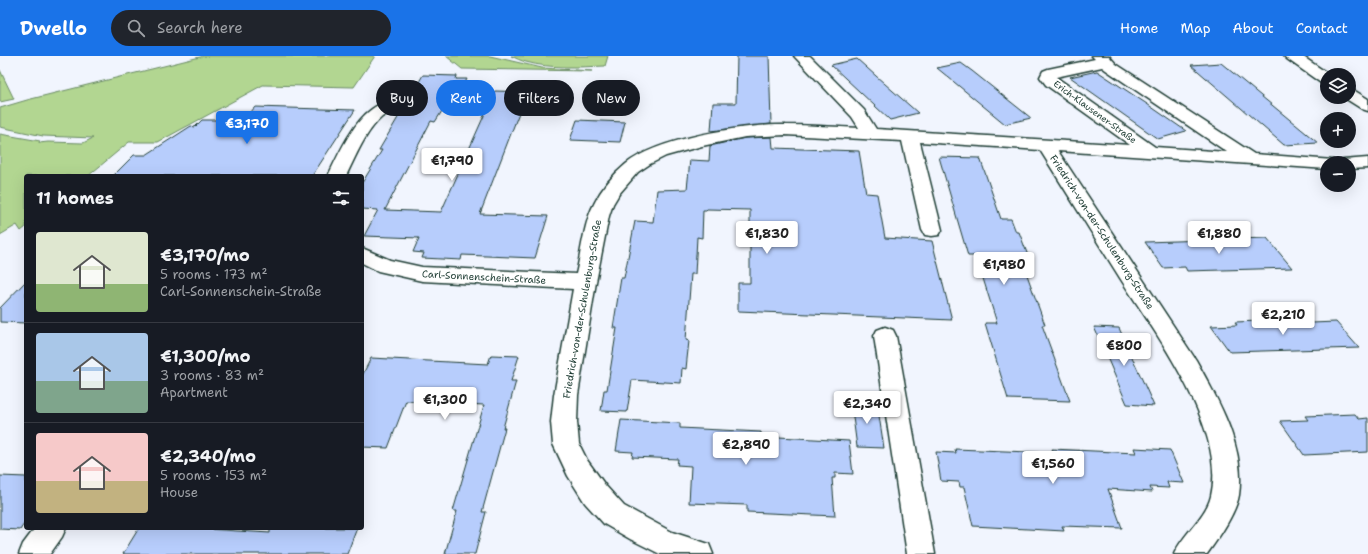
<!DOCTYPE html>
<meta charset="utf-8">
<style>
:root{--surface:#171b24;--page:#20242c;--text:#f1f3f6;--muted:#9ea1a6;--line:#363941;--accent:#1a73e8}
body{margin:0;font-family:"Shantell Sans",sans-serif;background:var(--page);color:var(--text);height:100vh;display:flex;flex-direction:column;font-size:15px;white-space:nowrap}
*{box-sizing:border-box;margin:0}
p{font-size:13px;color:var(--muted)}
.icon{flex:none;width:22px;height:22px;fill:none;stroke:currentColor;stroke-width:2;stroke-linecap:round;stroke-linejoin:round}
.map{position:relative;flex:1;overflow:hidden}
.drawer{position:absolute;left:24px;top:118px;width:340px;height:356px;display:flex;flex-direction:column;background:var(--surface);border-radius:4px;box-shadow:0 4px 16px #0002}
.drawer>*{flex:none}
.top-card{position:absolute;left:376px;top:24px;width:380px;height:36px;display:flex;gap:8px}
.fabs{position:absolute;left:1320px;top:12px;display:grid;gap:8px}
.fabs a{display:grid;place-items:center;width:36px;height:36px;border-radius:50%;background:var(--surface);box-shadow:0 4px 16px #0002;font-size:20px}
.price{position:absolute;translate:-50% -34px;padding:0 9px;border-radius:4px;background:#fff;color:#222;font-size:13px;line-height:26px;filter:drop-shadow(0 1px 2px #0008)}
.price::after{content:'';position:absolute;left:50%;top:24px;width:12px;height:9px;margin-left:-6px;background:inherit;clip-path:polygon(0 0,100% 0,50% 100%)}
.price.current{background:var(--accent);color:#fff}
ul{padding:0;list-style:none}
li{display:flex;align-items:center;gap:12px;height:100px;padding:0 12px}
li+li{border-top:1px solid var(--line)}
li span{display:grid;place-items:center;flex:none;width:112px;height:80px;border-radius:4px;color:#555}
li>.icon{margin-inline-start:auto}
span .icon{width:48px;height:48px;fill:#fffc;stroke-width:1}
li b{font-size:17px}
h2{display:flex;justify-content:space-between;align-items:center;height:48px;padding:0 12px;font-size:17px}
.chip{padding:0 14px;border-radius:18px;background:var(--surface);box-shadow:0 4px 16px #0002;font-size:14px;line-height:36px}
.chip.current{background:var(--accent);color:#fff}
header{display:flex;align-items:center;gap:24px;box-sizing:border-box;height:56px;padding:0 20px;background:var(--accent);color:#fff}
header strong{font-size:19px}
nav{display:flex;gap:22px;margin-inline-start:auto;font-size:14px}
.search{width:280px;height:36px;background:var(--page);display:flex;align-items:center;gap:10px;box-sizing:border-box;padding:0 14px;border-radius:22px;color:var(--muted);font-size:15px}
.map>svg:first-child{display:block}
.green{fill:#b2d691;stroke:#688a62}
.building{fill:#b7cdfc;stroke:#1f3d34}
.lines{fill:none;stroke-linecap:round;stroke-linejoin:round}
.minor-casing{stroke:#1f3d34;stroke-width:3}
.minor{fill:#fff;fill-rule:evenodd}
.labels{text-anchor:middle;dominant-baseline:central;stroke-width:3.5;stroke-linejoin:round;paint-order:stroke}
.far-street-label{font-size:9px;fill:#1f3d34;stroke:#fff}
.street-label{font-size:10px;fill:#1f3d34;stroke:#fff}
</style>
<header>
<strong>Dwello</strong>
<div class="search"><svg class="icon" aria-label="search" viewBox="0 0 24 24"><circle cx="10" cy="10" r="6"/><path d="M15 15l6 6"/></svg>Search here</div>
<nav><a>Home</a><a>Map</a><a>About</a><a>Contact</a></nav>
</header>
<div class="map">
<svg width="1368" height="498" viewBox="0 0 1368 498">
<rect width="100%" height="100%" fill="#f1f5fe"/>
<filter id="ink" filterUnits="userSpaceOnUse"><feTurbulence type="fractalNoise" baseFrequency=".025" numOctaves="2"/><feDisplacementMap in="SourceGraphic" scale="8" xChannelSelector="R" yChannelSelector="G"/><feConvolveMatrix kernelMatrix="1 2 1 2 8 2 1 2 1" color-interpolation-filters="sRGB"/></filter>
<g filter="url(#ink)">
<path class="green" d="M204,0H375L354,31L263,29L158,86H129L88,120H26V171L21,175L17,169L0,179V78L40,85L39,87L48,86L83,87L93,82L43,80L0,71V52L27,44Z
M446,0H490L542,12L592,15L462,13Z
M511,0H608L605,10C579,11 551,13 526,6C521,5 516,2 511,0Z
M0,14L14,43L0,46Z"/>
<path class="building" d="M737,0H769L771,68L711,75L713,47H736Z
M857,3L876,20L918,57L890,64L831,9Z
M961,7L972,15L1031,62L1005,68L937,12Z
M1221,7L1244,26L1318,87L1284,89L1191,9Z
M1097,15L1147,48L1186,75L1158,83L1070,21Z
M423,19L457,20L456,23H467L452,52H444L435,66L431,65L385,154L441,156L495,35L527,36L480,158L548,160L535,202L462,199L461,204L422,202L424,197L413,196L419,182L364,180L378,154L362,153V127L382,94H379L403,53L410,47L409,43Z
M255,51L355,54L312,120H113L134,99H146L191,70L195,71L202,64H216L220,60L228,56L250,57Z
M577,64L625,66L620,86L570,84Z
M772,81L773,92L859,95L866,137L877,138L885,182L932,185L952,264L738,255V227H750V154L707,153L706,154H703L702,182L697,181L695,218H691L686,284L689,285L687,303L686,313L682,312L681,327L632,324L627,356L601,355L604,334H607L617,272H613L621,222H624L635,165L653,166L657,134L687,133L690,104L709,105L710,90L745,82Z
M939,101L980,102L1001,163H1011L1016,176H1019L1030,205H1022L1045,269H1042L1070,345L1008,343L985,267H997L976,200H968Z
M1267,182L1292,212L1187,215L1185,211L1163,212L1145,186Z
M26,225V267L0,266V252Z
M1309,263L1312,267L1336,266L1359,292L1230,296L1211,270L1237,269L1235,266Z
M1094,271L1119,272L1154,350L1127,348Z
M491,299L519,300L511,325H516L503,372H505L482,456H486L475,498H445L457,455H453L484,349L406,345L388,392L362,391V320L371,302L488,308Z
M851,346L877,347L884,392L857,391Z
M1355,358L1359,363L1368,362V396L1304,399L1280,365L1308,364L1305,360Z
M621,364L680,367V372L761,376V380L849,385L853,418L835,417V422H832L835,460L747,456V449L689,447L691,410L677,409L678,403L632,401L633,396L616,395Z
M1134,392L1170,394L1184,427L1167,426L1169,432L1150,431L1152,436L1108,433L1122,472L1062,470L1064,475L973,470L964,431H960L959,426L941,425L936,396L956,397L955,393L1054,397L1052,393L1136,397Z
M0,420L26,421V465L20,474L0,473Z
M139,472H190L270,477V472H357L347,498H123Z"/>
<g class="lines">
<g class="minor-casing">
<path id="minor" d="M794,0H810L864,54L876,73L1130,89L1046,29L1040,21L1043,15L1048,13L1095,3L1092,0H1109L1116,8L1254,98L1333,104L1335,107H1327V113L1058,95L1196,304C1218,344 1246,391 1239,439C1236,457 1218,483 1207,498H1174C1182,479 1206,461 1211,440C1227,372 1155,277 1120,222C1093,179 1067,137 1040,94L920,86L942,174L939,179L932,180L925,179L922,174L902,85L785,79L745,81L702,90L666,100L650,108L638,116L619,138L613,148L609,160L596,226L578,339L577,366L579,388L587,404L605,429L624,450L672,476L709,488L713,498H660L630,483L604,468L585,447L568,420L553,388L551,366L554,339L573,233L422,225L378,215L362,207V192L390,204L422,211L576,218C581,198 584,166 594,148C601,133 614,118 626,108C658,82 745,68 786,69C810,69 835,71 859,72L852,61ZM1102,11L1106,14L1227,96L1155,91L1056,21Z
M1284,0H1302L1330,19H1327V29L1321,27L1287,3Z
M1349,33L1355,35L1368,43V55L1362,53L1343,41H1349Z
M401,41L407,43L409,46C403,54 390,55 382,61C365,76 356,100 346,120H328C338,99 353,66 372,53C380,47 392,43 401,41Z
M1368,102V112L1349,113V107H1341L1343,104Z
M885,271L893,274L896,280L935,498H907L874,280L877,274Z
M35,472H66L62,481L50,498H19L23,488Z"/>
</g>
<use href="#minor" class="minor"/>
</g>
</g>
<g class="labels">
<g class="far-street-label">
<text transform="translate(1095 56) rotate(36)">Erich-Klausener-Straße</text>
</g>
<g class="street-label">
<text transform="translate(1102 176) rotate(57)">Friedrich-von-der-Schulenburg-Straße</text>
<text transform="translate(484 221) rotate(3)">Carl-Sonnenschein-Straße</text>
<text transform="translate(582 253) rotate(-80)">Friedrich-von-der-Schulenburg-Straße</text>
</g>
</g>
</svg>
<div class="fabs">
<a><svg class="icon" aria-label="layers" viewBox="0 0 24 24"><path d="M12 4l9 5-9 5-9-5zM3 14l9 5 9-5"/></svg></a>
<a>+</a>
<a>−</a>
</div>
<b class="price current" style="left:247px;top:89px">€3,170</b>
<b class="price" style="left:452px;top:126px">€1,790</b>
<b class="price" style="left:767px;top:199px">€1,830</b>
<b class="price" style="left:1219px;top:199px">€1,880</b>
<b class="price" style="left:1004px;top:230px">€1,980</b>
<b class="price" style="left:1283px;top:280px">€2,210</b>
<b class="price" style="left:1124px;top:311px">€800</b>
<b class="price" style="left:445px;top:365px">€1,300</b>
<b class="price" style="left:867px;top:369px">€2,340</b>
<b class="price" style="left:746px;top:410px">€2,890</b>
<b class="price" style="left:1053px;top:429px">€1,560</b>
<div class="top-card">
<a class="chip">Buy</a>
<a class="chip current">Rent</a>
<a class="chip">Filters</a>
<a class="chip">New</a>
</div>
<section class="drawer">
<h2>11 homes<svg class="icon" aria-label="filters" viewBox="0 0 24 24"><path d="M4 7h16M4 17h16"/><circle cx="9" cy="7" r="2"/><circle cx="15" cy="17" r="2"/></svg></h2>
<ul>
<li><span style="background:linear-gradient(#dfe7d0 65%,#8fb573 0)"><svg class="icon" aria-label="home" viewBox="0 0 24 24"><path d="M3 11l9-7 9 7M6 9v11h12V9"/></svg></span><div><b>€3,170/mo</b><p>5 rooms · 173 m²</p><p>Carl-Sonnenschein-Straße</p></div></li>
<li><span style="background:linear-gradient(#a9c7e8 60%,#7fa58c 0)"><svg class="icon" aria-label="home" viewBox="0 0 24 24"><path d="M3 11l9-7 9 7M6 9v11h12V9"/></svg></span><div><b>€1,300/mo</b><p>3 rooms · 83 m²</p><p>Apartment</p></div></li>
<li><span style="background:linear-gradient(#f6c9c9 60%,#c2b280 0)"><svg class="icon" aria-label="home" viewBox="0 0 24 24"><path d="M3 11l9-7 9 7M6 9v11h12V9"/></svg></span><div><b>€2,340/mo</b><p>5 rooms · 153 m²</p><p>House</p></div></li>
</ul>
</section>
</div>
